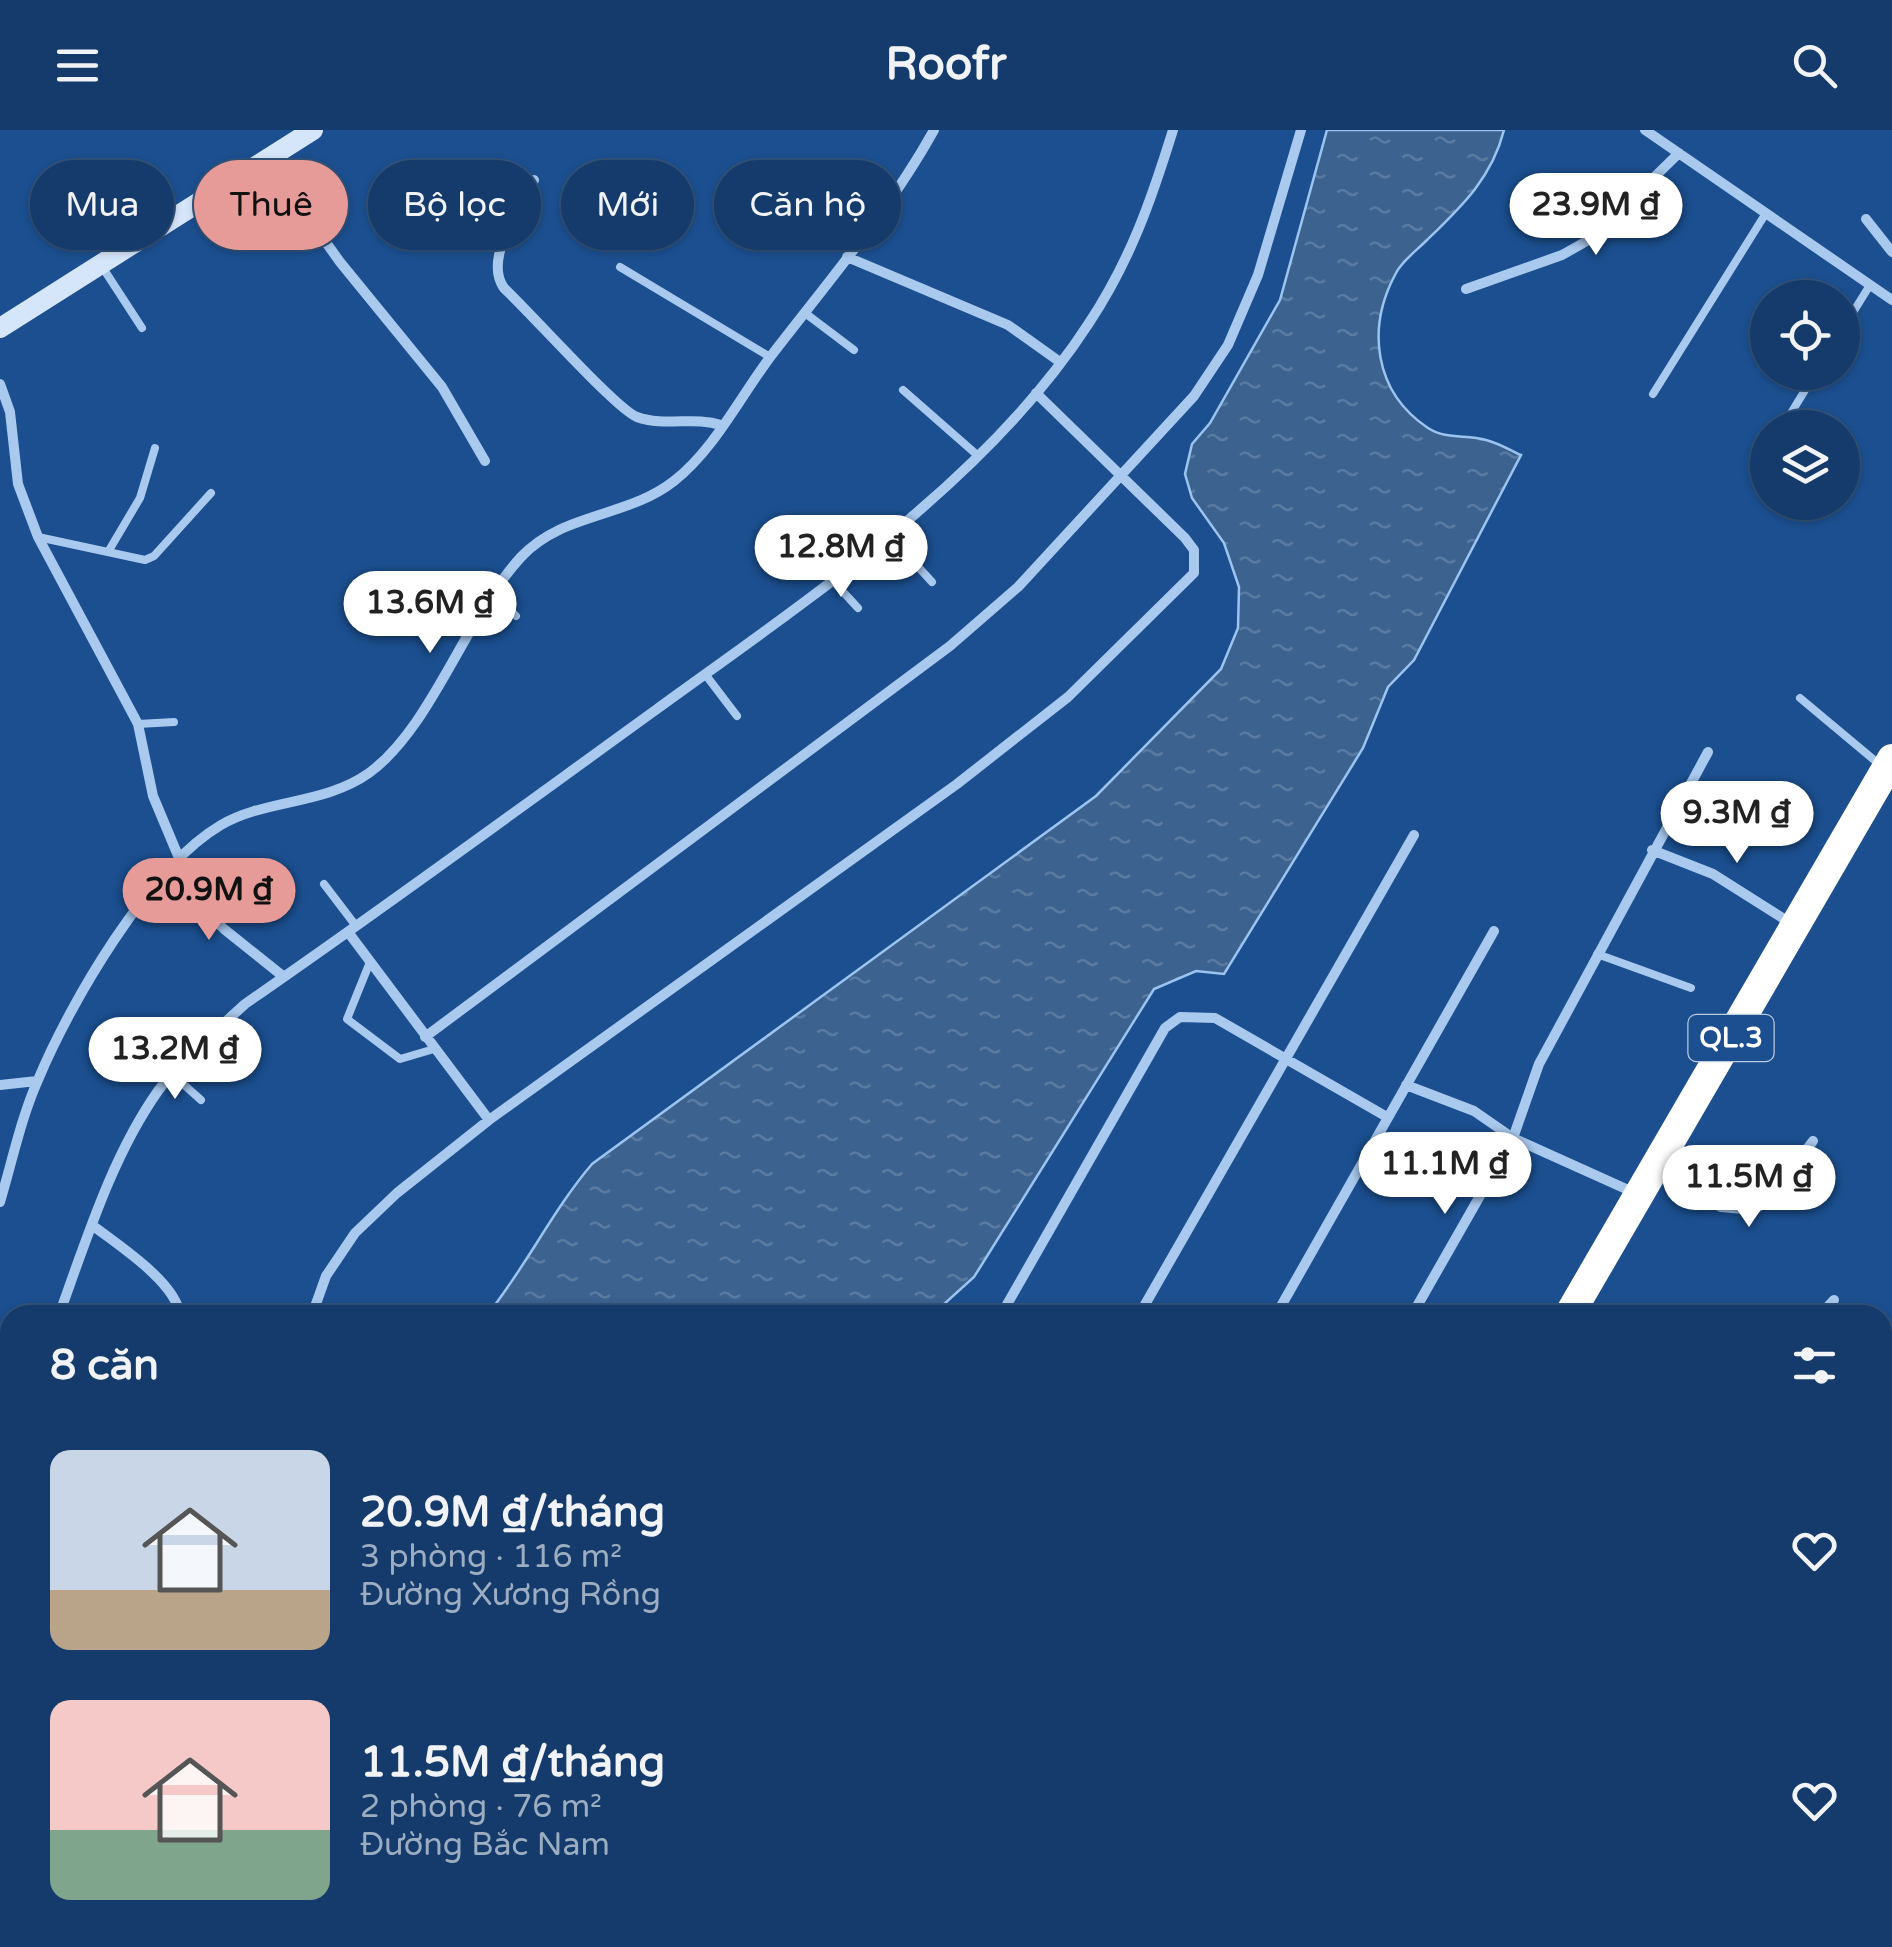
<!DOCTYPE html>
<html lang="vi">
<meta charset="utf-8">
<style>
:root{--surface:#143b6b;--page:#1d4271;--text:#f1f3f6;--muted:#9dadc1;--line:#33557e;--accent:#e69b98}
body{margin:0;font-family:"Varela Round",sans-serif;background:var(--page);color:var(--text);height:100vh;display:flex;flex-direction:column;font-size:38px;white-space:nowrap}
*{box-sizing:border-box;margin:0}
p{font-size:32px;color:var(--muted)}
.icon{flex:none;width:55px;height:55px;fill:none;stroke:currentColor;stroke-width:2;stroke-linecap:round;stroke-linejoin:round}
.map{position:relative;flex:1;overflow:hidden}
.drawer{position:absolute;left:0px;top:1175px;width:1892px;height:642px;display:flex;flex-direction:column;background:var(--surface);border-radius:30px 30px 0 0;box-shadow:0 2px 8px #0004,0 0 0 2px var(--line)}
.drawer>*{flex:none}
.top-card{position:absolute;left:30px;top:30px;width:1000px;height:90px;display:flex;gap:20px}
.controls{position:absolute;left:1750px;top:150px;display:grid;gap:20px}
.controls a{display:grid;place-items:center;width:110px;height:110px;border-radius:50%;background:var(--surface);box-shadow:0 2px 8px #0004,0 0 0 2px var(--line);font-size:50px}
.price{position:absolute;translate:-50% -85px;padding:0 22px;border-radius:35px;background:#fff;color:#222;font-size:32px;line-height:65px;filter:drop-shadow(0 2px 5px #0008)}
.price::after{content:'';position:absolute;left:50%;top:60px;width:30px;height:22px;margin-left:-15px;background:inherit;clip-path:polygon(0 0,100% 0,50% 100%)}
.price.on{background:var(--accent);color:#111}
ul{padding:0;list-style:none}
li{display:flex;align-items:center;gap:30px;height:250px;padding:0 50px}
li span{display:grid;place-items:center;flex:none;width:280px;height:200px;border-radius:20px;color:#555}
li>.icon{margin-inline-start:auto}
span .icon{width:120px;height:120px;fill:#fffc;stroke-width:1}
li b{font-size:42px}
h2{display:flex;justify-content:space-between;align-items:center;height:120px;padding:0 50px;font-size:42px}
.tag{padding:0 35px;border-radius:45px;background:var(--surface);box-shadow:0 2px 8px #0004,0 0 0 2px var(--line);font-size:35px;line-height:90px}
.tag.on{background:var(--accent);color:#111}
header{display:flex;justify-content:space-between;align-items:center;height:130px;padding:0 50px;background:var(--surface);font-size:45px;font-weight:800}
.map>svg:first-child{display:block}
.water{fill:url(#water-ripples);stroke:#9cc4f0;stroke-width:2.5}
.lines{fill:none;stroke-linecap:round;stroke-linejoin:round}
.lane{stroke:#a9c9ee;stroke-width:8}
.street{stroke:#a9c9ee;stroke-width:10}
.secondary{stroke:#d6e6fa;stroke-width:20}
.highway{stroke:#fff;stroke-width:30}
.labels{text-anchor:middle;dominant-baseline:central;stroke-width:10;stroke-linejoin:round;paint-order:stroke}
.shield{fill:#1b4f8f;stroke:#bbcadd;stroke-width:2.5}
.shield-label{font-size:28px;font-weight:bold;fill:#fff}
</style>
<header><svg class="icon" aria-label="menu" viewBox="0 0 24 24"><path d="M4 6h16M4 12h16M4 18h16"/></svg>Roofr<svg class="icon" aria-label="search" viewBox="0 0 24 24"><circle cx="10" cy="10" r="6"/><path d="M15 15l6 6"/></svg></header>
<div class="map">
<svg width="1892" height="1817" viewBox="0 0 1892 1817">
<defs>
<pattern id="water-ripples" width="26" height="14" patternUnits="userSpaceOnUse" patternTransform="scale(2.5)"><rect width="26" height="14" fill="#3c6290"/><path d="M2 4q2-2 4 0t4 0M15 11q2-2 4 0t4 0" fill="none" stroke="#597aa1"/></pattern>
</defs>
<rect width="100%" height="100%" fill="#1b4f8f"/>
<path class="water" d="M1327,0H1504C1492,48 1461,77 1427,110C1417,120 1402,131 1396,143C1366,198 1374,262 1428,298C1446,310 1467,304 1486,310C1498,313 1510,320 1521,325L1414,530L1388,557L1363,618L1224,844L1196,841L1154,859L974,1147L932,1185H487C526,1137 552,1081 592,1034L1096,666L1221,539L1238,498L1239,457L1224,413L1192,368L1185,344L1192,314L1210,293L1280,170Z
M244,1808H602L596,1817H244Z"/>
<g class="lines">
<path class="lane" d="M101,135L142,198
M620,137L770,227
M805,183L854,220
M1842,200L1870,155
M903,260L976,324
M1653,264L1766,83
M1782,298L1816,242
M1756,339L1768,320
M889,405L932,452
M38,407L145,430L154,426L211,363
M108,422L140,368L155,318
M833,451L858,478
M492,462L516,486
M705,544L737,586
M1800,568L1879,634
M138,594L174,592
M324,754L356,796
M1597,824L1691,858
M370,832L347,889L400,929L434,919
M172,944L201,970
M1882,1382L1892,1388
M1882,1441L1892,1446"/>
<path class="street" d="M1645,0L1892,170
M267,30L340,132L442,257L485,331
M534,50C520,79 483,129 504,158C530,182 616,279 637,287C665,297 694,286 721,295
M1866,89L1892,122
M847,127L1008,195L1060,232
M1466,159L1562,125L1592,108L1679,23
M0,254L10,282L18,354L38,407L138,594L153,666L179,728
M1652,720L1713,744L1792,794
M166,743L224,799L284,847
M348,802L489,990
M425,907L950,516L1018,457L1194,266L1228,215L1258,145L1301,0
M0,955L37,951
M1406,955L1474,981L1513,1008L1635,1063
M1657,1044L1721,1077L1754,1080L1768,1070L1813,1011
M0,1072C12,1032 21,988 38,950C70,873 149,737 221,695C265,669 324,675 369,643C432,597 465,488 521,427C563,382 627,388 674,351C714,320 740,267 771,226C827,153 889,81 934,0
M92,1095C118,1115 176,1152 180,1185
M59,1185C86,1111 112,1026 158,961C182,928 215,902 245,874C384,778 520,678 657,579C807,470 987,351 1089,193C1130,131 1151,71 1173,0
M312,1185L326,1146L355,1103L397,1063L489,990L957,654L1068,567L1194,443V420L1185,408L1036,263
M1001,1185L1165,898L1180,887L1215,888L1387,987
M1139,1185L1414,705
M1276,1185L1494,801
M1412,1185L1513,1008L1539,934L1708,622
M1820,1185L1834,1170
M0,1338L10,1312
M1882,1340L1892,1326
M1882,1521L1892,1527
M0,1557L10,1559
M760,1808L778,1817
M38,1817L39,1808
M145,1817V1808
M636,1817L642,1808
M910,1817L915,1808
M1052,1817L1057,1808
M1636,1817L1643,1808"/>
<path class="secondary" d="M0,198L313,0"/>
<path class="highway" d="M1569,1185L1892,629
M1212,1817L1217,1808"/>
</g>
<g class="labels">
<rect class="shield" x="1688.5" y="885" width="85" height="46" rx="8"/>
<g class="shield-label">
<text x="1731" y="908">QL.3</text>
</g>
</g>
</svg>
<div class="controls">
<a><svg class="icon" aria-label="locate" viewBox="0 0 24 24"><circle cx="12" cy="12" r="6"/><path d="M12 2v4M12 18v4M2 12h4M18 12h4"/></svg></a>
<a><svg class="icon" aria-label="layers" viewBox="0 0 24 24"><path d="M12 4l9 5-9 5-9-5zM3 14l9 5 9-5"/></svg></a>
</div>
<b class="price" style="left:1596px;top:128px">23.9M ₫</b>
<b class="price" style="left:841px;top:470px">12.8M ₫</b>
<b class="price" style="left:430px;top:526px">13.6M ₫</b>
<b class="price" style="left:1737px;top:736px">9.3M ₫</b>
<b class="price on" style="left:209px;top:813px">20.9M ₫</b>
<b class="price" style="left:175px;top:972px">13.2M ₫</b>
<b class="price" style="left:1445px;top:1087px">11.1M ₫</b>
<b class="price" style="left:1749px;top:1100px">11.5M ₫</b>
<div class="top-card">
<a class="tag">Mua</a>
<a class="tag on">Thuê</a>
<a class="tag">Bộ lọc</a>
<a class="tag">Mới</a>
<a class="tag">Căn hộ</a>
</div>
<section class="drawer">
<h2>8 căn<svg class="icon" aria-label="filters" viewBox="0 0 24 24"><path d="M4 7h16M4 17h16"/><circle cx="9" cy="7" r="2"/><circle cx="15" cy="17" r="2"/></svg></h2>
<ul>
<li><span style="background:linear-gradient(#c9d6e8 70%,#b9a48a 0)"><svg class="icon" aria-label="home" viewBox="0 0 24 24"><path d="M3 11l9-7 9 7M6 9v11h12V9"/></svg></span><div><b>20.9M ₫/tháng</b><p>3 phòng · 116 m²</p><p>Đường Xương Rồng</p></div><svg class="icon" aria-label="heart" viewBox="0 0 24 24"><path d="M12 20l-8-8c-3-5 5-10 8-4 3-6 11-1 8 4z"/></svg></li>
<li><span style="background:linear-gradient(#f6c9c9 65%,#7fa58c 0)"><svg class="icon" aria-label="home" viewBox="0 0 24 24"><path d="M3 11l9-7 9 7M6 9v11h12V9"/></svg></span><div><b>11.5M ₫/tháng</b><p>2 phòng · 76 m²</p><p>Đường Bắc Nam</p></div><svg class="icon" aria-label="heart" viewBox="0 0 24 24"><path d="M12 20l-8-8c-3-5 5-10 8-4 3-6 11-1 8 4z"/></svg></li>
</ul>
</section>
</div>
